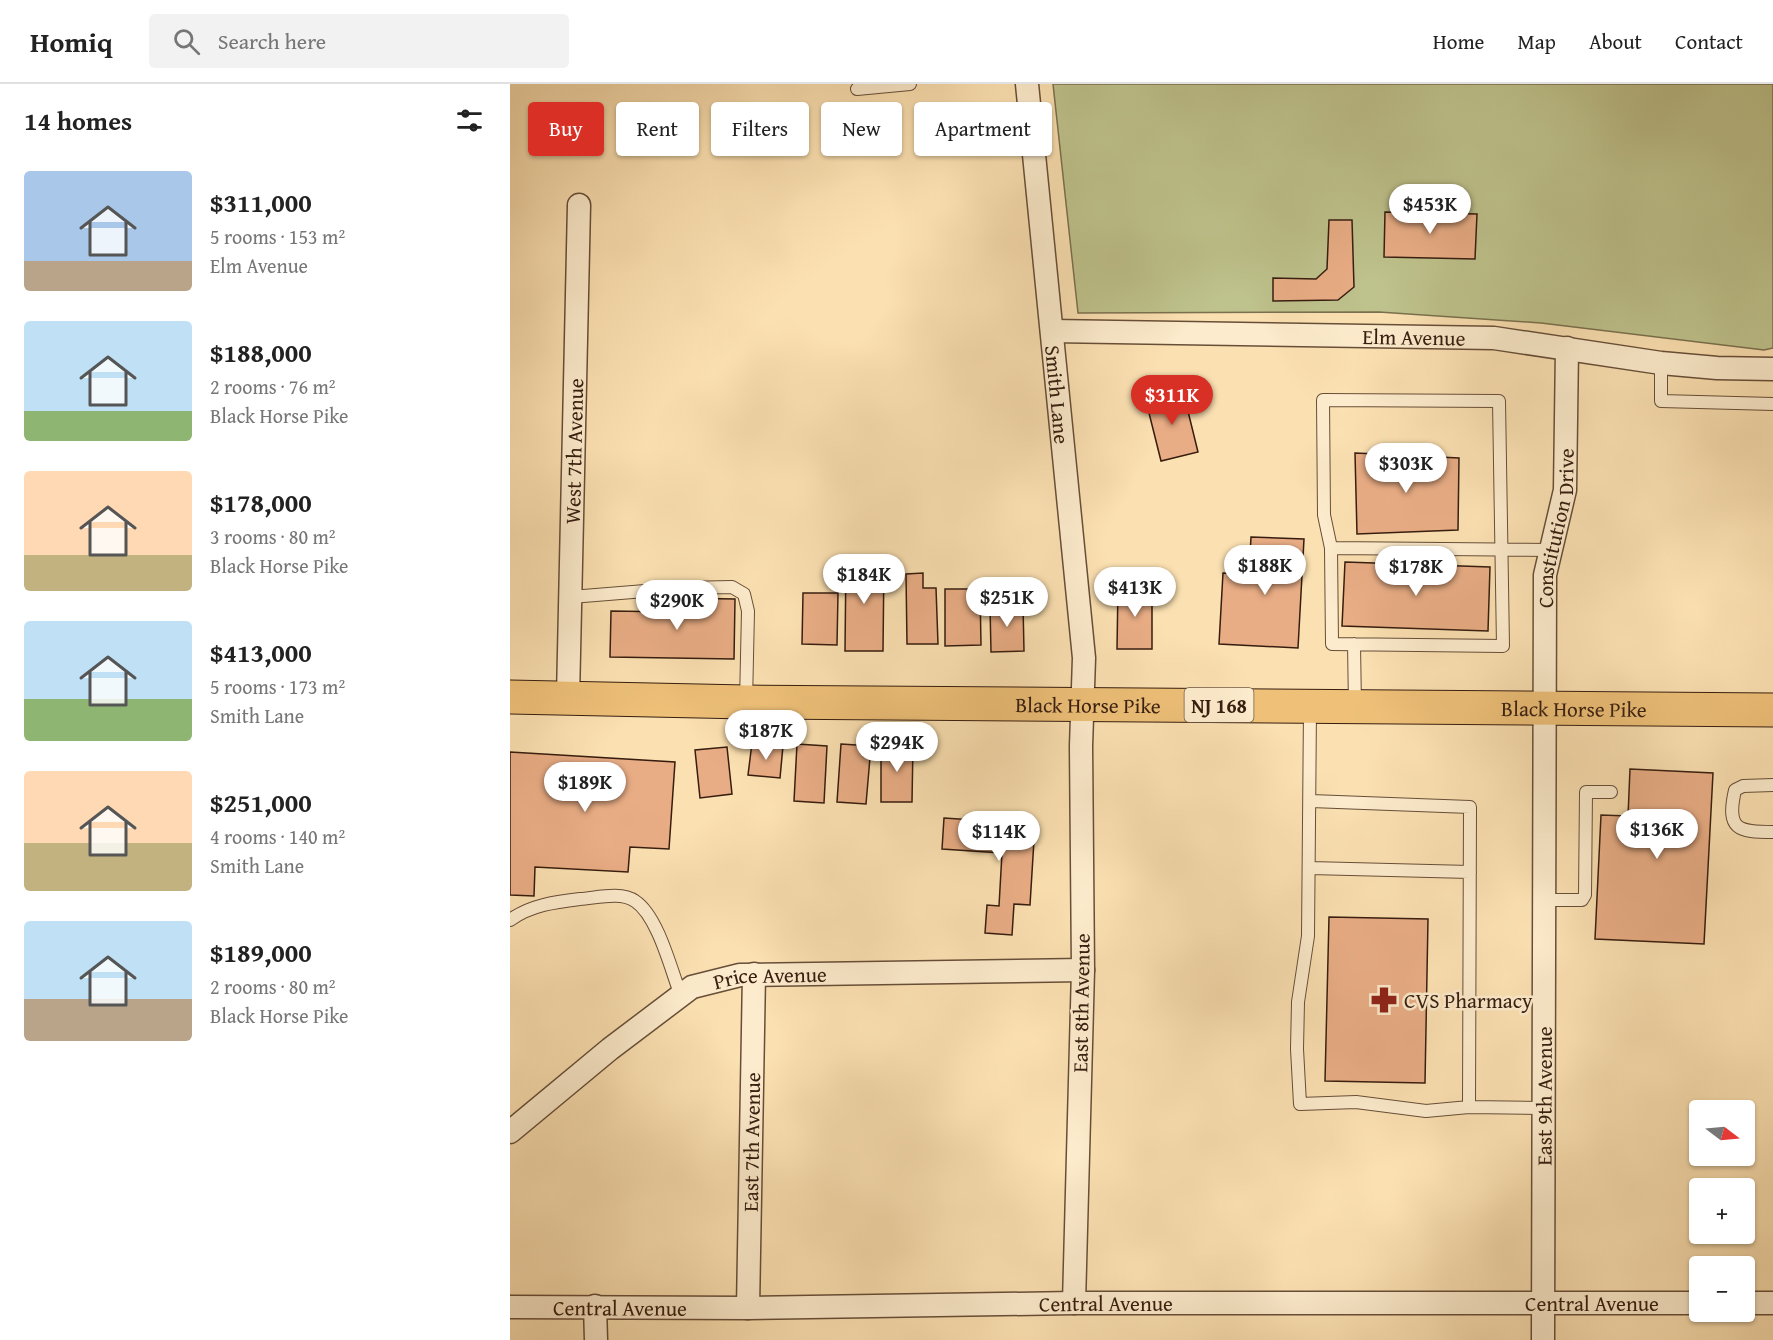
<!DOCTYPE html>
<meta charset="utf-8">
<style>
:root{--surface:#fff;--page:#f2f2f2;--text:#222;--muted:#767676;--line:#e0e0e0;--accent:#d93025}
body{margin:0;font-family:"Gentium Book Plus",serif;background:var(--page);color:var(--text);height:100vh;display:flex;flex-direction:column;font-size:22px;white-space:nowrap}
*{box-sizing:border-box;margin:0}
p{font-size:20px;color:var(--muted)}
.icon{flex:none;width:33px;height:33px;fill:none;stroke:currentColor;stroke-width:2;stroke-linecap:round;stroke-linejoin:round}
.map{position:relative;flex:1;overflow:hidden}
.sheet{display:flex;flex-direction:column;background:var(--surface);width:510px}
.sheet>*{flex:none}
.banner{position:absolute;left:18px;top:18px;width:570px;height:54px;display:flex;gap:12px}
.needle{width:39px;rotate:106deg}
.tools{position:absolute;left:1179px;top:1016px;display:grid;gap:12px}
.tools a{display:grid;place-items:center;width:66px;height:66px;border-radius:6px;background:var(--surface);box-shadow:0 2px 4px #0004;font-size:30px}
.price{position:absolute;translate:-50% -51px;padding:0 14px;border-radius:21px;background:#fff;color:#222;font-size:20px;line-height:39px;filter:drop-shadow(0 2px 3px #0008)}
.price::after{content:'';position:absolute;left:50%;top:36px;width:18px;height:14px;margin-left:-9px;background:inherit;clip-path:polygon(0 0,100% 0,50% 100%)}
.price.active{background:var(--accent);color:#fff}
ul{padding:0;list-style:none}
li{display:flex;align-items:center;gap:18px;height:150px;padding:0 24px}
li span{display:grid;place-items:center;flex:none;width:168px;height:120px;border-radius:6px;color:#555}
li>.icon{margin-inline-start:auto}
span .icon{width:72px;height:72px;fill:#fffc;stroke-width:1}
li b{font-size:26px}
h2{display:flex;justify-content:space-between;align-items:center;height:72px;padding:0 24px;font-size:26px}
.chip{padding:0 21px;border-radius:6px;background:var(--surface);box-shadow:0 2px 4px #0004;font-size:21px;line-height:54px}
.chip.active{background:var(--accent);color:#fff}
header{display:flex;align-items:center;gap:36px;box-sizing:border-box;height:84px;padding:0 30px;background:var(--surface);border-bottom:2px solid var(--line)}
header strong{font-size:28px}
nav{display:flex;gap:33px;margin-inline-start:auto;font-size:21px}
.search{width:420px;height:54px;background:var(--page);display:flex;align-items:center;gap:15px;box-sizing:border-box;padding:0 21px;border-radius:6px;color:var(--muted);font-size:22px}
main{display:flex;flex:1;min-height:0}
.map>svg:first-child{display:block}
.park{fill:#bec28c;stroke:#7a704e;stroke-width:1.5}
.building{fill:#e9ad85;stroke:#361d0f;stroke-width:1.5}
.lines{fill:none;stroke-linecap:round;stroke-linejoin:round}
.lane-casing{stroke:#674e38;stroke-width:14}
.street-casing{stroke:#674e38;stroke-width:25}
.primary-casing{stroke:#361d0f;stroke-width:35}
.lane{stroke:#fcebcc;stroke-width:12}
.street{stroke:#fcebcc;stroke-width:22}
.primary{stroke:#eec078;stroke-width:33}
.labels{text-anchor:middle;dominant-baseline:central;stroke-width:5;stroke-linejoin:round;paint-order:stroke}
.shield{fill:#fcebcc;stroke:#715b48;stroke-width:1.5}
.shield-label{font-size:20px;font-weight:bold;fill:#361d0f}
.street-label{font-size:21px;fill:#361d0f;stroke:#fcebcc}
.poi-label{font-size:21px;fill:#361d0f;stroke:#fcebcc;text-anchor:start}
</style>
<header>
<strong>Homiq</strong>
<div class="search"><svg class="icon" aria-label="search" viewBox="0 0 24 24"><circle cx="10" cy="10" r="6"/><path d="M15 15l6 6"/></svg>Search here</div>
<nav><a>Home</a><a>Map</a><a>About</a><a>Contact</a></nav>
</header>
<main>
<section class="sheet">
<h2>14 homes<svg class="icon" aria-label="filters" viewBox="0 0 24 24"><path d="M4 7h16M4 17h16"/><circle cx="9" cy="7" r="2"/><circle cx="15" cy="17" r="2"/></svg></h2>
<ul>
<li><span style="background:linear-gradient(#a9c7e8 75%,#b9a48a 0)"><svg class="icon" aria-label="home" viewBox="0 0 24 24"><path d="M3 11l9-7 9 7M6 9v11h12V9"/></svg></span><div><b>$311,000</b><p>5 rooms · 153 m²</p><p>Elm Avenue</p></div></li>
<li><span style="background:linear-gradient(#bfe0f5 75%,#8fb573 0)"><svg class="icon" aria-label="home" viewBox="0 0 24 24"><path d="M3 11l9-7 9 7M6 9v11h12V9"/></svg></span><div><b>$188,000</b><p>2 rooms · 76 m²</p><p>Black Horse Pike</p></div></li>
<li><span style="background:linear-gradient(#ffd9b3 70%,#c2b280 0)"><svg class="icon" aria-label="home" viewBox="0 0 24 24"><path d="M3 11l9-7 9 7M6 9v11h12V9"/></svg></span><div><b>$178,000</b><p>3 rooms · 80 m²</p><p>Black Horse Pike</p></div></li>
<li><span style="background:linear-gradient(#bfe0f5 65%,#8fb573 0)"><svg class="icon" aria-label="home" viewBox="0 0 24 24"><path d="M3 11l9-7 9 7M6 9v11h12V9"/></svg></span><div><b>$413,000</b><p>5 rooms · 173 m²</p><p>Smith Lane</p></div></li>
<li><span style="background:linear-gradient(#ffd9b3 60%,#c2b280 0)"><svg class="icon" aria-label="home" viewBox="0 0 24 24"><path d="M3 11l9-7 9 7M6 9v11h12V9"/></svg></span><div><b>$251,000</b><p>4 rooms · 140 m²</p><p>Smith Lane</p></div></li>
<li><span style="background:linear-gradient(#bfe0f5 65%,#b9a48a 0)"><svg class="icon" aria-label="home" viewBox="0 0 24 24"><path d="M3 11l9-7 9 7M6 9v11h12V9"/></svg></span><div><b>$189,000</b><p>2 rooms · 80 m²</p><p>Black Horse Pike</p></div></li>
</ul>
</section>
<div class="map">
<svg width="1263" height="1256" viewBox="0 0 1263 1256">
<rect width="100%" height="100%" fill="#fbe0b1"/>
<filter id="stains"><feTurbulence type="fractalNoise" baseFrequency=".00333" numOctaves="4"/><feColorMatrix values="0 0 0 0 .2 0 0 0 0 .09 0 0 0 0 .02 0 0 0 .5 -.17"/></filter>
<radialGradient id="worn" r=".72"><stop offset=".6" stop-color="#630" stop-opacity="0"/><stop offset="1" stop-color="#630" stop-opacity=".3"/></radialGradient>
<path class="park" d="M543,0H1263V264L1254,266L1031,239L869,228L568,229Z"/>
<path class="building" d="M875,128L967,130L965,175L874,173Z
M819,136H842L844,203L828,216L763,217V194L806,195L817,185Z
M673,307L688,368L651,377L636,317Z
M845,369L949,374L948,446L847,450Z
M741,453L794,455L788,564L709,560L713,489L739,490Z
M336,475L374,476L373,567H335Z
M835,478L980,483L978,547L832,542Z
M413,489V504H426L428,560H397L396,490Z
M608,503L642,504V565H607Z
M435,505H470L471,561L435,562Z
M293,509H328L327,561L292,560Z
M164,514L225,515L224,575L100,573L101,527L164,528Z
M513,521L514,567L481,568L480,522Z
M242,659L273,662L270,694L238,691Z
M287,660L317,662L314,719L284,717Z
M331,660L361,662L356,720L327,718Z
M371,661H403L402,718H371Z
M217,663L222,710L190,714L185,666Z
M0,668L165,678L159,765L120,763L118,788L25,783L24,812L0,811Z
M1120,685L1203,689L1194,860L1085,855L1091,731L1118,732Z
M434,734L525,740L520,821L504,820L502,851L475,849L477,821L489,822L492,769L432,765Z
M819,833L918,835L915,999L815,997Z"/>
<g class="lines">
<g class="lane-casing">
<path id="lane" d="M347,5L400,0
M1151,279V317L1263,320
M813,316L989,317L993,562L822,560L821,464L814,431Z
M821,464L1041,466
M61,513L172,504L222,503L234,510L238,527L236,618
M844,560L845,622
M800,625L798,852L788,918L787,965L790,1020L846,1018L916,1027L959,1023L1031,1024
M1263,701L1233,702L1225,706C1216,746 1228,748 1263,748
M801,717L960,723L959,1023
M800,784L960,788
M1033,816H1072L1075,811L1076,708H1101
M0,836C21,821 45,818 70,815C86,814 111,807 125,817C148,832 161,886 171,912"/>
</g>
<g class="street-casing">
<g id="street">
<path id="s1" d="M517,0L574,574L571,662L573,886L564,1219"/>
<path id="s2" d="M542,247L984,254L1151,279L1207,284L1263,285"/>
<path id="s3" d="M58,613L69,121"/>
<path id="s4" d="M0,1048L100,965L182,903L230,891L573,886"/>
<path d="M1234,1219H1263"/>
<path d="M85,1222L86,1256"/>
<path id="s5" d="M0,1223L238,1224L564,1219H1190"/>
<path id="s6" d="M238,1224L244,890"/>
<path id="s7" d="M1033,1256L1035,491L1055,406L1057,264"/>
</g>
</g>
<g class="primary-casing">
<g id="primary">
<path id="s8" d="M0,613L236,618L1263,626"/>
</g>
</g>
<use href="#lane" class="lane"/>
<use href="#street" class="street"/>
<use href="#primary" class="primary"/>
</g>
<defs>
<g id="pharmacy-bare" transform="scale(2.07)"><path d="M-2-6h4v4h4v4h-4v4h-4v-4h-4v-4h4Z" fill="#8f2418" stroke="#fcebcc" stroke-width="2.5" paint-order="stroke"/></g>
</defs>
<g fill-rule="evenodd">
<use href="#pharmacy-bare" x="874" y="916"/>
</g>
<g class="labels">
<rect class="shield" x="674.5" y="604" width="69" height="34" rx="4.5"/>
<g class="shield-label">
<text x="709" y="621">NJ 168</text>
</g>
<g class="street-label">
<text stroke="none"><textPath href="#s2" startOffset="362">Elm Avenue</textPath></text>
<text stroke="none"><textPath href="#s1" startOffset="312">Smith Lane</textPath></text>
<text stroke="none"><textPath href="#s3" startOffset="246">West 7th Avenue</textPath></text>
<text stroke="none"><textPath href="#s7" startOffset="813">Constitution Drive</textPath></text>
<text stroke="none"><textPath href="#s8" startOffset="578">Black Horse Pike</textPath></text>
<text stroke="none"><textPath href="#s8" startOffset="1064">Black Horse Pike</textPath></text>
<text stroke="none"><textPath href="#s4" startOffset="312">Price Avenue</textPath></text>
<text transform="translate(571 919) rotate(-89)">East 8th Avenue</text>
<text stroke="none"><textPath href="#s7" startOffset="244">East 9th Avenue</textPath></text>
<text stroke="none"><textPath href="#s6" startOffset="166">East 7th Avenue</textPath></text>
<text stroke="none"><textPath href="#s5" startOffset="596">Central Avenue</textPath></text>
<text stroke="none"><textPath href="#s5" startOffset="1082">Central Avenue</textPath></text>
<text stroke="none"><textPath href="#s5" startOffset="110">Central Avenue</textPath></text>
</g>
<g class="poi-label">
<text x="894" y="916">CVS Pharmacy</text>
</g>
</g>
<rect width="100%" height="100%" filter="url(#stains)"/>
<rect width="100%" height="100%" fill="url(#worn)"/>
</svg>
<div class="tools">
<a><svg class="needle" viewBox="-14 -14 28 28"><path d="M0-13l5 13h-10z" fill="#e53935"/><path d="M0 13l5-13h-10z" fill="#767676"/></svg></a>
<a>+</a>
<a>−</a>
</div>
<b class="price" style="left:920px;top:151px">$453K</b>
<b class="price active" style="left:662px;top:342px">$311K</b>
<b class="price" style="left:896px;top:410px">$303K</b>
<b class="price" style="left:755px;top:512px">$188K</b>
<b class="price" style="left:906px;top:513px">$178K</b>
<b class="price" style="left:354px;top:521px">$184K</b>
<b class="price" style="left:625px;top:534px">$413K</b>
<b class="price" style="left:497px;top:544px">$251K</b>
<b class="price" style="left:167px;top:547px">$290K</b>
<b class="price" style="left:256px;top:677px">$187K</b>
<b class="price" style="left:387px;top:689px">$294K</b>
<b class="price" style="left:75px;top:729px">$189K</b>
<b class="price" style="left:1147px;top:776px">$136K</b>
<b class="price" style="left:489px;top:778px">$114K</b>
<div class="banner">
<a class="chip active">Buy</a>
<a class="chip">Rent</a>
<a class="chip">Filters</a>
<a class="chip">New</a>
<a class="chip">Apartment</a>
</div>
</div>
</main>
